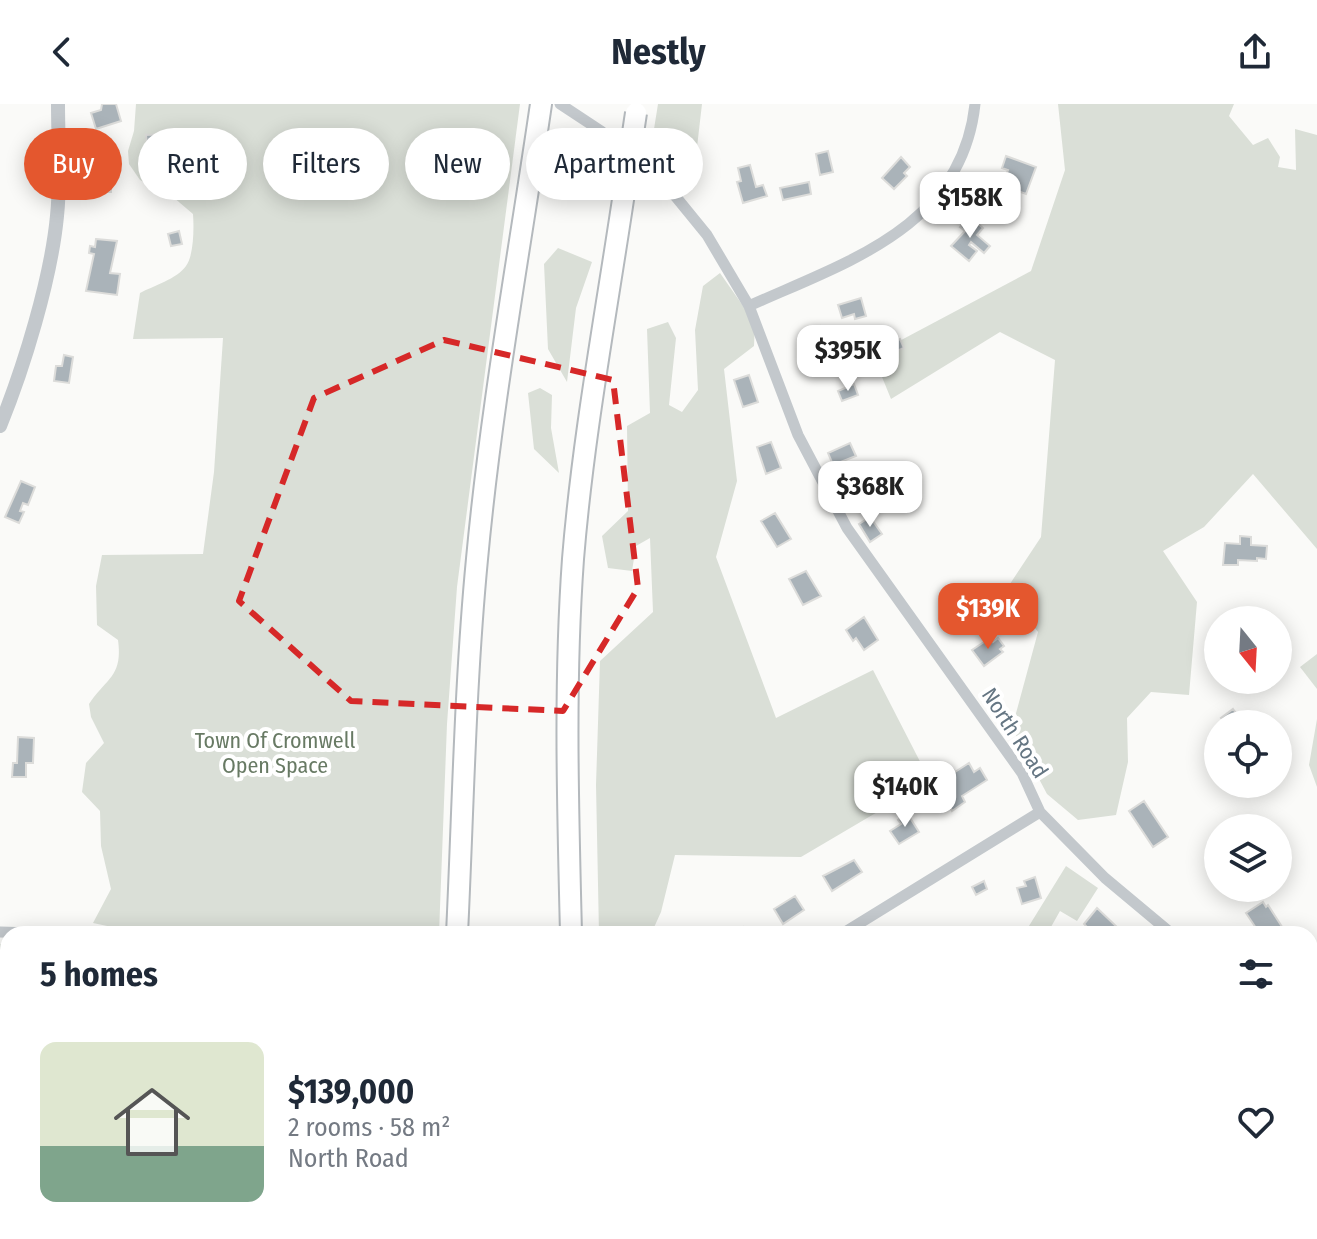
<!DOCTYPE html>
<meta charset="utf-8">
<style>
:root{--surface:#fff;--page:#f6f6f7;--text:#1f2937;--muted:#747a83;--accent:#e4572e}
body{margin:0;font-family:"Fira Sans Condensed",sans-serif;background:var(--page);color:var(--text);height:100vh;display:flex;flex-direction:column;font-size:30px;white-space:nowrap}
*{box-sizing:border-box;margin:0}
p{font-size:26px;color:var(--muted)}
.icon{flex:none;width:44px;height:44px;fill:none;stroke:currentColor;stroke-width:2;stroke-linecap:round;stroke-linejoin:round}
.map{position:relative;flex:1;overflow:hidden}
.panel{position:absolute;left:0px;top:822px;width:1318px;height:314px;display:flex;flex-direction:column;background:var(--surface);border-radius:24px 24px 0 0;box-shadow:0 4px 20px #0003}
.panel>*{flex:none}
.banner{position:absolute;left:24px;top:24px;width:800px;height:72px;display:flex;gap:16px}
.needle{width:52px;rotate:162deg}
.fabs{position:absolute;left:1204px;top:502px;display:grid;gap:16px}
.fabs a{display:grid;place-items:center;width:88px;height:88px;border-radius:50%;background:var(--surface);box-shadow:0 4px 20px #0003;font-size:40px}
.price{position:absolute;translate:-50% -68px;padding:0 18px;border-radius:16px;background:#fff;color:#222;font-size:26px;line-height:52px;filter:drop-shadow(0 2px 4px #0008)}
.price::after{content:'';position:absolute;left:50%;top:48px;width:24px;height:18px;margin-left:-12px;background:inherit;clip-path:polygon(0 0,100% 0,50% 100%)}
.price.selected{background:var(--accent);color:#fff}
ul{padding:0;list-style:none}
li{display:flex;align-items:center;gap:24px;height:200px;padding:0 40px}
li span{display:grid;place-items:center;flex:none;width:224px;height:160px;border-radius:16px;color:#555}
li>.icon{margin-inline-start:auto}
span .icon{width:96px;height:96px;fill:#fffc;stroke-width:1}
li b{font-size:34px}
h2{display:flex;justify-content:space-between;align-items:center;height:96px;padding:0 40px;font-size:34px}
.pill{padding:0 28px;border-radius:36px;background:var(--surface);box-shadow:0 4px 20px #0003;font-size:28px;line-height:72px}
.pill.selected{background:var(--accent);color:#fff}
header{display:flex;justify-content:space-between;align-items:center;height:104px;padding:0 40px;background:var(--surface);font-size:36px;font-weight:700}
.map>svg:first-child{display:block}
.green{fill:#dadfd7}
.building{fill:#aab3b9;stroke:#dcdcda;stroke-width:2}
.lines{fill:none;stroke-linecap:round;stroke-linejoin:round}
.motorway-casing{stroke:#b4b9bd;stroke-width:24}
.minor{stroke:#c3c8cc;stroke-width:11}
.tertiary{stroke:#c3c8cc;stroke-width:14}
.motorway{stroke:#fff;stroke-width:20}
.motorway-bridge-casing{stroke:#b4b9bd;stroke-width:24;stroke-linecap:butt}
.motorway-bridge{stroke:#fff;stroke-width:20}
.marked{fill:none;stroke:#d62828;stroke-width:6;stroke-dasharray:16 10;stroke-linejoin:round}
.labels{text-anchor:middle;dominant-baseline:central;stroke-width:8;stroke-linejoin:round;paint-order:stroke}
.street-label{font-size:22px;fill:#657683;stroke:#fff}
.park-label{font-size:22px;fill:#687a64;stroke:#fff}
</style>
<header><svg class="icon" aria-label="back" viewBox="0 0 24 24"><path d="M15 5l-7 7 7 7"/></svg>Nestly<svg class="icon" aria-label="share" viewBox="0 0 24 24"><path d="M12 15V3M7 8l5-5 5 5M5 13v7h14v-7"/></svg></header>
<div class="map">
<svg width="1317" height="1135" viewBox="0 0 1317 1135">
<rect width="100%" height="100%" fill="#fafaf8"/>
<path class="green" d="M136,0H520L457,483L447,620L439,830L112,823L93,819L111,785L101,742L100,707L82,688L86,659L104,639L91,613L89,600C106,574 123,573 118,536L97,521L96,482L102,451L203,450L214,368L223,234L133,235L140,189C153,182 177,175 186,162C194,151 194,124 193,110L173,93L140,76L129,60L128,47L134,27Z
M658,0H702L694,69L675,79L660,64L669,37L670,25H654Z
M1058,0H1234L1229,12L1253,41L1268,34L1280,53L1278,63L1296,66L1295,25L1317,31V445L1253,370L1204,423L1163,447L1197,498L1189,591L1151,588L1127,614L1128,658L1116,711L1078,716L1047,690L1012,624L1038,528L1006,486L1041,433L1055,256L1000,228L891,295L873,251L1031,167L1065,66Z
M558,144L592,158L576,204L567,278L548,245L544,160Z
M720,169L755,219L754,242L724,265L737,377L716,453L776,614L873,566L930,677L801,753L675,751L661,808L651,830H599L596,681L600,557L653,508L650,434L636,442L632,467L608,464L602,432L628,407L627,322L650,309L647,225L668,218L676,234L669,301L682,308L698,286L695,226L703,182Z
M540,284L552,291L551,324L559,369L534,345L528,289Z
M1317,550V585L1300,563Z
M1317,615V683L1309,661Z
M1066,762L1098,784L1077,817L1060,807L1047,830H1024Z
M0,840H8V1128H249L248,1135H0Z
M1310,974L1317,982V1135H607L606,1128H1310Z
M294,1128H411L409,1135H292Z
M471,1128H547V1135H470Z"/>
<path class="building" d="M102,0H116L121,17L96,25L91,9L101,6Z
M165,30L166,43L147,44L146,31Z
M828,47L833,68L820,71L816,50Z
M1006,52L1036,63L1026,90L1002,81L1008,66L1002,64Z
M901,53L910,63L904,69L907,72L894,85L882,74Z
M94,58H110V68H106V77H111V88H88L89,67H94Z
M750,61L756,83L763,81L767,92L743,99L737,78L741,77L738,64Z
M809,78L811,90L783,96L780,84Z
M969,112L983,124L977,131L990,142L984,149L971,138L969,141L977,147L969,157L951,142L965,127L960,123Z
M179,127L182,140L171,142L168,130Z
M96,135L117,137L110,169L120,170L117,191L86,187L94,150L89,149L90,142L95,143Z
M861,194L866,212L855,215L854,210L842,214L838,201Z
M820,222L827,240L811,245L805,228Z
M900,235L904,244L894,248L890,239Z
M64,251L73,253L69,279L54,277L56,262H62Z
M749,271L758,298L743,303L734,276Z
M854,280L858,291L842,297L838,287Z
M771,338L781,364L766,370L757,343Z
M850,339L856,352L833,361L828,349Z
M21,377L35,383L28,401L23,399L20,407L24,408L19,419L5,413Z
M775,409L791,435L777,443L761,417Z
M870,413L882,430L870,438L859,420Z
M1240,432L1251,433V441L1267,442L1266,455L1257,454V457L1238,456V461H1223L1225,439L1240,440Z
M806,467L821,492L803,501L789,475Z
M1011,487L1026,502L1009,519L994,504Z
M1028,510L1034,515L1024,529L1017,525Z
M864,513L878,536L864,546L856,534L853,537L846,526Z
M990,534L993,538L998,534L1004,542L1000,545L1003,548L984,562L972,546Z
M1233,605L1240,614L1231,620H1226L1221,614Z
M18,633L34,634L33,659H26V673H12L13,659H17Z
M969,659L974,668L980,664L987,676L962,692L965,698L952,707L940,683L949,677L945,670L953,665L955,668Z
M1144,697L1168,733L1153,743L1129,707Z
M907,709L919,728L899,740L890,727L901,720L898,716Z
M854,756L862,768L832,787L823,772Z
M1035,773L1041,794L1022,800L1017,784L1026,782L1024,777Z
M984,777L987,785L976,791L972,783Z
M795,792L804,806L783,820L774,805Z
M1263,798L1266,803L1268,801L1286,829L1257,830L1254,826L1256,824L1246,809Z
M1097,804L1119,825L1114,830L1084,829L1088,824L1084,820Z
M743,823L745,830H725Z
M1237,1128H1255V1130L1262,1131L1261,1135H1228L1229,1130L1237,1131Z"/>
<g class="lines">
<g class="motorway-casing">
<path id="motorway" d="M457,830C463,705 465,580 477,455C491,303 519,151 541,0
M571,830C568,705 564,580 573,455C583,332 606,210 624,89
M577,1128V1135
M435,1135L436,1128"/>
</g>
<path class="minor" d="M560,0L601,27L642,60L676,93L707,131L749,202L798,331L847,424L1022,669L1040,708L1105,774L1172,830
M749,202C846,158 962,124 975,0
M0,828L61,830
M842,830L1040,708
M1310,957L1317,965"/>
<path class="tertiary" d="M0,322C24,263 51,175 57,112C61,75 58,37 58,0"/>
<use href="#motorway" class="motorway"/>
<g class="motorway-bridge-casing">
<path id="motorway-bridge" d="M624,89L636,9"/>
</g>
<use href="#motorway-bridge" class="motorway-bridge"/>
</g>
<path class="marked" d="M444,236L613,276L638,484L563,607L351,597L239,497L314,294Z"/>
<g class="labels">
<g class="street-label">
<text transform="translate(1015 629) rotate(57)">North Road</text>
</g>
<g class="park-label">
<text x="275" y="636">Town Of Cromwell<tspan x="275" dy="25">Open Space</tspan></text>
</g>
</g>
</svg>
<div class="fabs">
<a><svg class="needle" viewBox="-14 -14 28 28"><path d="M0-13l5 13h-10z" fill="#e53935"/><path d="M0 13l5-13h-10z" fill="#747a83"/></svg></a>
<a><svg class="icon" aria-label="locate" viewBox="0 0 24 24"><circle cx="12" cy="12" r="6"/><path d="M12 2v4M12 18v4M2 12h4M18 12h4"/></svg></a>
<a><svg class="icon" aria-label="layers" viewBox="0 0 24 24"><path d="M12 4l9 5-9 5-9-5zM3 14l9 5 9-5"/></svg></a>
</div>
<b class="price" style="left:970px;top:136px">$158K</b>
<b class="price" style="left:848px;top:289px">$395K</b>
<b class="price" style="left:870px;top:425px">$368K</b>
<b class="price selected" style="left:988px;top:547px">$139K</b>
<b class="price" style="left:905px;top:725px">$140K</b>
<div class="banner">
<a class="pill selected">Buy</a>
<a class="pill">Rent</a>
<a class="pill">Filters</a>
<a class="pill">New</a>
<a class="pill">Apartment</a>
</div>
<section class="panel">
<h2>5 homes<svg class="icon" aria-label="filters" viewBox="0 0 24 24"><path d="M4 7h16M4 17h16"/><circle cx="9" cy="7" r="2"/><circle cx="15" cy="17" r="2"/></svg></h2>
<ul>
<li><span style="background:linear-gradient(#dfe7d0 65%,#7fa58c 0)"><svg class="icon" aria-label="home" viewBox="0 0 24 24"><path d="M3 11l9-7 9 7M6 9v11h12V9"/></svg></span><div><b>$139,000</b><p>2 rooms · 58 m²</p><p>North Road</p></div><svg class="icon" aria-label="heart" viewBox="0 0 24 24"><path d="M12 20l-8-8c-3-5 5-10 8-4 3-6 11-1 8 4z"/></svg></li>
</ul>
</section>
</div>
